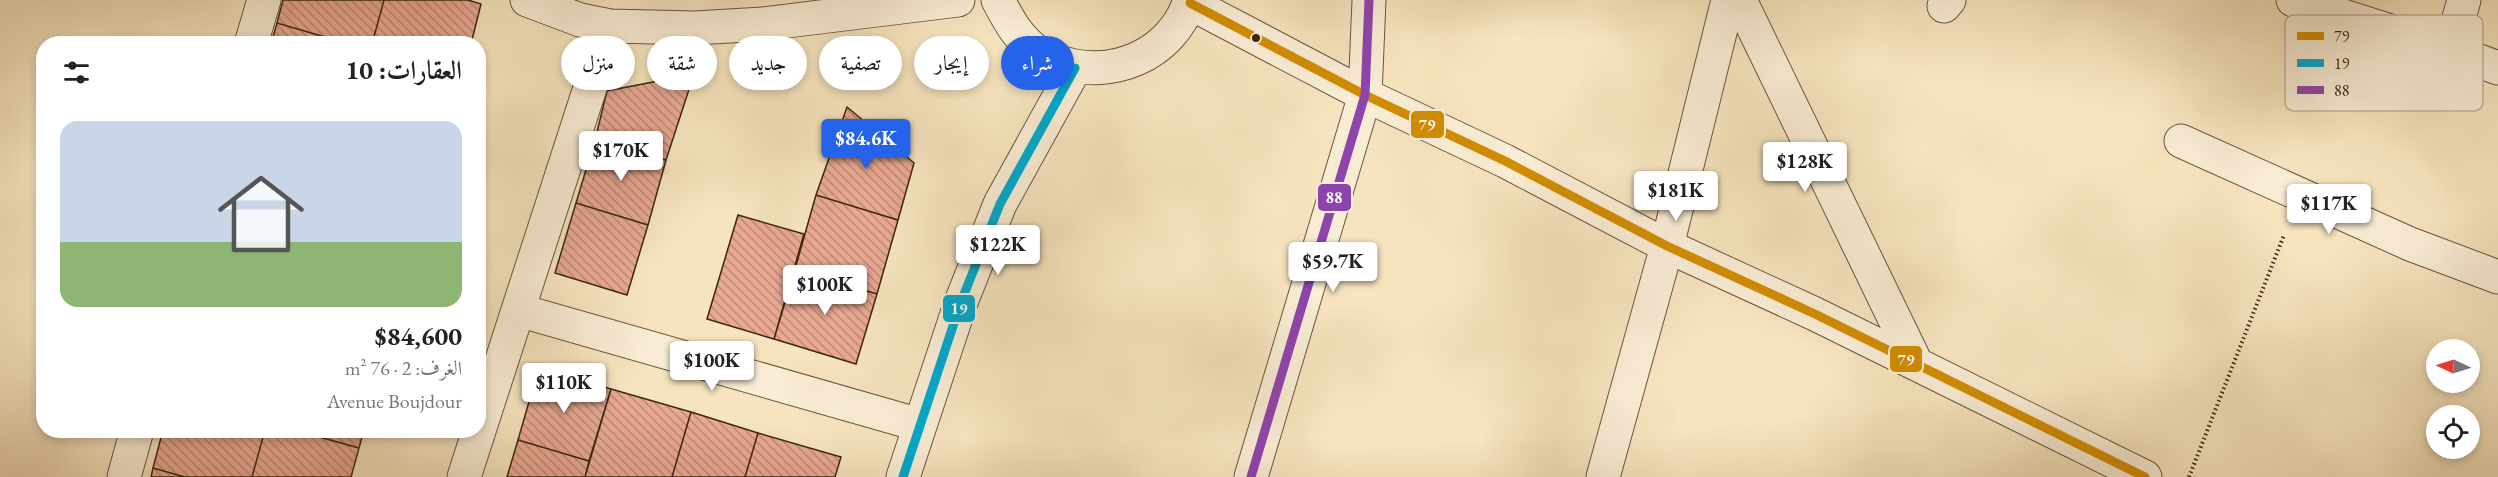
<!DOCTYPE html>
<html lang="ar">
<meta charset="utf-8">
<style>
:root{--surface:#fff;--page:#f6f6f6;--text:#222;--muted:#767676;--accent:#2563eb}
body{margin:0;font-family:"EB Garamond",Amiri,serif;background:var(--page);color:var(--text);direction:rtl;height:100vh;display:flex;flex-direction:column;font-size:22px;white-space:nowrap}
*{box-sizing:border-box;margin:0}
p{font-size:20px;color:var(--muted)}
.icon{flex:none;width:33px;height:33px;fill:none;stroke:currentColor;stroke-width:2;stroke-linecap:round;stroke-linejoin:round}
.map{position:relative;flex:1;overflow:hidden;direction:ltr}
.drawer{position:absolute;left:36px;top:36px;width:450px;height:402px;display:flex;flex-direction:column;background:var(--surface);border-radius:24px;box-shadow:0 3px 9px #0003;direction:rtl}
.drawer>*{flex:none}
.top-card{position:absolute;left:504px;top:36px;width:570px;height:54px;direction:rtl;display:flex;gap:12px}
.needle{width:39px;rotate:274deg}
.tools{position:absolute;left:2426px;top:339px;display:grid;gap:12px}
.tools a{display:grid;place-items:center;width:54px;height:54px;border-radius:50%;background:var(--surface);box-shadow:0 3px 9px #0003;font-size:30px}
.price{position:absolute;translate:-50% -51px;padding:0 14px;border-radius:6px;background:#fff;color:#222;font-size:20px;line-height:39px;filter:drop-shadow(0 2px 3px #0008)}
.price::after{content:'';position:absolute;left:50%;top:36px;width:18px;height:14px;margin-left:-9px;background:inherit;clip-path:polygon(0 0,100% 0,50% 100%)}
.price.active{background:var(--accent);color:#fff}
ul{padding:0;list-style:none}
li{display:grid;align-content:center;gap:12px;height:318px;padding:0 24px}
li span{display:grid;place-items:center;height:186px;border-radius:18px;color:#555}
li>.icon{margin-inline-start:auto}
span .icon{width:108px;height:108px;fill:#fffc;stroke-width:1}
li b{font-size:26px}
h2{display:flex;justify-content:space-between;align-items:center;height:72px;padding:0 24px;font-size:26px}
.tag{padding:0 21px;border-radius:27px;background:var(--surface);box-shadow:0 3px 9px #0003;font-size:21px;line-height:54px}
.tag.active{background:var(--accent);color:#fff}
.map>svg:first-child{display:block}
.building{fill:url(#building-back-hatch);stroke:#3b250f;stroke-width:1.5}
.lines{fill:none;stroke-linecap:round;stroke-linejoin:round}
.minor-casing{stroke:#6a553b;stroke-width:35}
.path{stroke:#3b250f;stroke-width:4;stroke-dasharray:1.5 3;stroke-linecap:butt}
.minor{stroke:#f9edd5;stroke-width:33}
.bus-1-casing{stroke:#f9edd5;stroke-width:14}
.bus-2-casing{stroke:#f9edd5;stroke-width:14}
.bus-3-casing{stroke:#f9edd5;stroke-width:14}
.bus-1{stroke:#d18c03;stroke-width:9}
.bus-2{stroke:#00a9ce;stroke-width:9}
.bus-3{stroke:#8e44ad;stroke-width:9}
.bus-dot{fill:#3b250f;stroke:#f9edd5;stroke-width:2}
.key{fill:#f9edd5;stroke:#c0b19a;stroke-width:1.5}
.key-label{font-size:16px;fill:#3b250f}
.line-badge{stroke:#f9edd5;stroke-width:2}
.badge-label{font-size:16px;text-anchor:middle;font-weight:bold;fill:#fff}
</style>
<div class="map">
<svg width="2498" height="477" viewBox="0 0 2498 477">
<defs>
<pattern id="building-back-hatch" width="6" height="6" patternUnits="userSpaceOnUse" patternTransform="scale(1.5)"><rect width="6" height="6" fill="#e8a892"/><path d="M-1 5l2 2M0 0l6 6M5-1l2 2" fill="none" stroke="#bd8976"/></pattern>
</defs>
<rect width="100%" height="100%" fill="#f6e4be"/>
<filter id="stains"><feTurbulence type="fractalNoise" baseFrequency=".00333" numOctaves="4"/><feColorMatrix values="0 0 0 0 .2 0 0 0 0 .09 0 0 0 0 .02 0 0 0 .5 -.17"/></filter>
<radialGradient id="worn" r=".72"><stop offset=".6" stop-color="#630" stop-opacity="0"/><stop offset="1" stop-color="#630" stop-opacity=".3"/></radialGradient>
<path class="building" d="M283,0H384L372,44H349L277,23Z
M384,0H468L481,4L471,44H372Z
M277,23L349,44H271Z
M694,74L666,160L595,140L607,91Z
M847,107L914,163L898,220L816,195Z
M595,140L666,160L648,225L576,203Z
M816,195L898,220L877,294L795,269Z
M576,203L648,225L627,295L555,273Z
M738,215L804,234L774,339L707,319Z
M795,269L877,294L856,364L774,339Z
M539,367L611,389L589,461L518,440Z
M611,389L691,412L672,477H585Z
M691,412L758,433L745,477H672Z
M163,430H265L252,477H185L153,468Z
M265,430H294L359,448L351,477H252Z
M294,430H364L359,448Z
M758,433L841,457L835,477H745Z
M518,440L589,461L585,477H507Z
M153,468L185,477H151Z"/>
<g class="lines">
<g class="minor-casing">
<path id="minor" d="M527,0L580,20L610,26L695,28L763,24L958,0
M998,0C1009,21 1019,40 1040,54C1044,57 1051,58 1057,61C1109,81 1172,56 1190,0
M1740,0L1916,363
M2293,0L2450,50L2498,68
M1190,3L1365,95L1505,161L1667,246L1815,314L2145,477
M1944,6L1949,0
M251,44L264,0
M2450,50L2464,0
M2181,141L2410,244L2498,277
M518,310L920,425
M124,477L137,430
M464,477L610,26
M903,477L961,302L1000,204L1075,68
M1251,477L1365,95L1369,0
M1603,477L1667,246L1728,0"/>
</g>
<path class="path" d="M2189,477L2284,235"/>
<use href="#minor" class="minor"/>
<g class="bus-1-casing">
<path id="bus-1" d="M1190,3L1365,95L1505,161L1667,246L1815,314L2145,477"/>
</g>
<g class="bus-2-casing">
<path id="bus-2" d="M903,477L961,302L1000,204L1075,68"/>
</g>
<g class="bus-3-casing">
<path id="bus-3" d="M1251,477L1365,95L1369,0"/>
</g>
<use href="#bus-1" class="bus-1"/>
<use href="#bus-2" class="bus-2"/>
<use href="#bus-3" class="bus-3"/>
</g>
<circle class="bus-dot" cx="1256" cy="38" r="5"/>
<rect x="2285" y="15" width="198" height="96" rx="9" class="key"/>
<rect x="2297" y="32" width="27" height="8" fill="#d18c03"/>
<rect x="2297" y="59" width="27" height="8" fill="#00a9ce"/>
<rect x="2297" y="86" width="27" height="8" fill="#8e44ad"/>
<g class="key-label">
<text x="2334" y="42">79</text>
<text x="2334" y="69">19</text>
<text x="2334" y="96">88</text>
</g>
<g class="line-badge">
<rect x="1410" y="110" width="35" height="29" rx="6" fill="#d18c03"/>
<rect x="1317" y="183" width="35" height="29" rx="6" fill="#8e44ad"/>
<rect x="942" y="294" width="34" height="29" rx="6" fill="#00a9ce"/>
<rect x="1889" y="345" width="34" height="28" rx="6" fill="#d18c03"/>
</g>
<g class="badge-label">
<text x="1427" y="130">79</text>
<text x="1334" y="203">88</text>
<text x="959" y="314">19</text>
<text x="1906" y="365">79</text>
</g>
<rect width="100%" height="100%" filter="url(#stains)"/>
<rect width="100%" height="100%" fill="url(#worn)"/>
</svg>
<div class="tools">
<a><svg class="needle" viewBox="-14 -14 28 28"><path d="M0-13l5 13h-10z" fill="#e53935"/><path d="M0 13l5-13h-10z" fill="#767676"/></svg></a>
<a><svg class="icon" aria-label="locate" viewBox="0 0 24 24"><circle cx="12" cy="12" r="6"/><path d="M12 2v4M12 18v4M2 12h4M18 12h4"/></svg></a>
</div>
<b class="price active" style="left:866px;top:170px">$84.6K</b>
<b class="price" style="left:621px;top:182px">$170K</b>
<b class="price" style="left:1805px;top:193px">$128K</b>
<b class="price" style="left:1676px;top:222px">$181K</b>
<b class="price" style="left:2329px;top:235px">$117K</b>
<b class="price" style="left:998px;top:276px">$122K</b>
<b class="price" style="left:1333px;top:293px">$59.7K</b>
<b class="price" style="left:825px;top:316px">$100K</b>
<b class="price" style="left:712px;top:392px">$100K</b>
<b class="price" style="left:564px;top:414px">$110K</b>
<div class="top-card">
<a class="tag active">شراء</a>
<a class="tag">إيجار</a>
<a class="tag">تصفية</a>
<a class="tag">جديد</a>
<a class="tag">شقة</a>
<a class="tag">منزل</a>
</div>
<section class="drawer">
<h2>العقارات: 10<svg class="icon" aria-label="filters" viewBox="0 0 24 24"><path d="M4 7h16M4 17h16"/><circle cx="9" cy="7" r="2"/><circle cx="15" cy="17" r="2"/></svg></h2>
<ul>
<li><span style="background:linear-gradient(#c9d6e8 65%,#8fb573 0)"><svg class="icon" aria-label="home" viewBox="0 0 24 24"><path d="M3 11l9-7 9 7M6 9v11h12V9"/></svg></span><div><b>$84,600</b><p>الغرف: 2 · 76 m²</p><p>Avenue Boujdour</p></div></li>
</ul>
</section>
</div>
